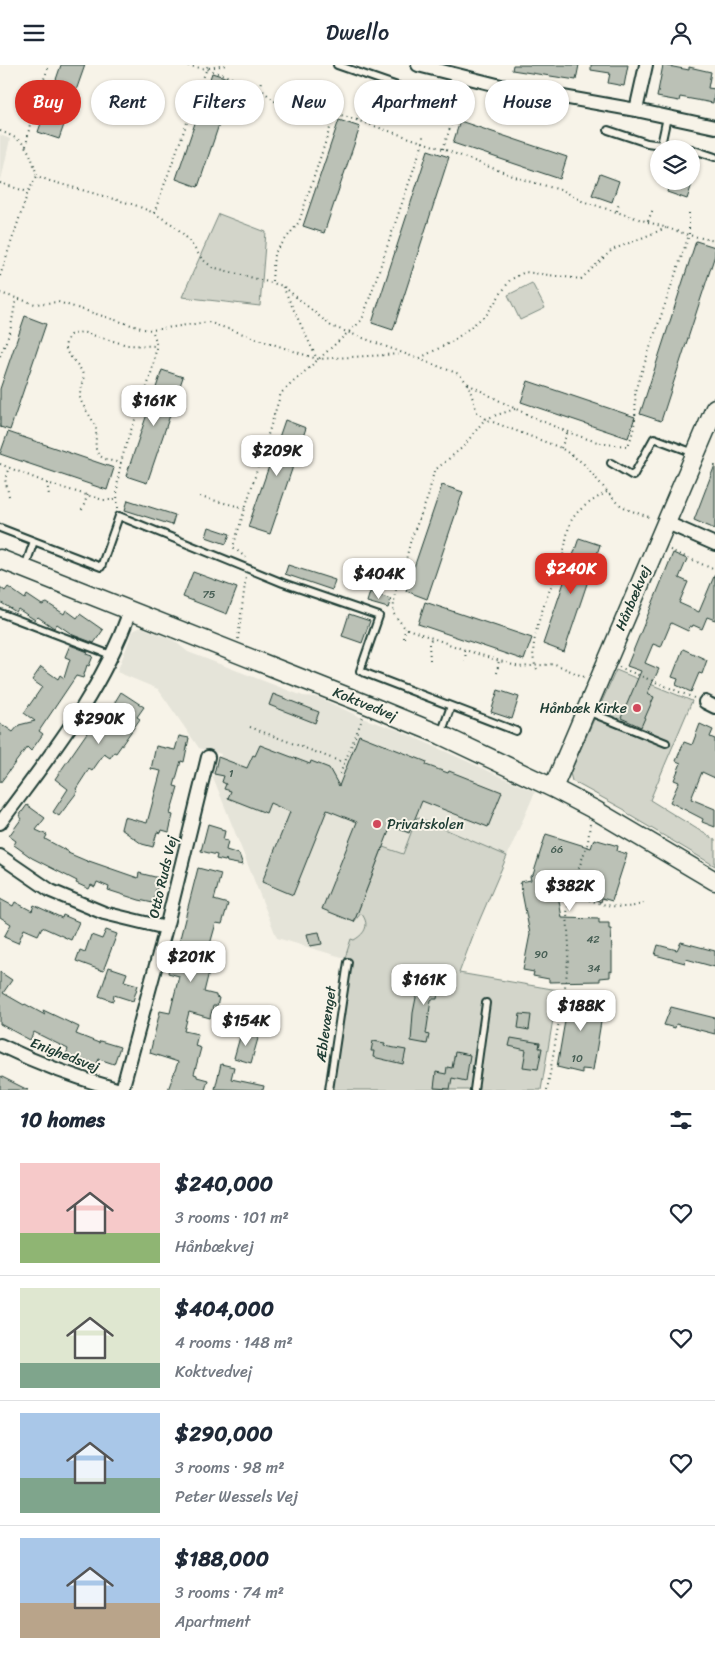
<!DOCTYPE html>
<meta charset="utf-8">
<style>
:root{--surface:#fff;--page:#f2f2f3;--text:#1f2937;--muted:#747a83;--line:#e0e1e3;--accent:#d93025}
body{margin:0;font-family:Sriracha,sans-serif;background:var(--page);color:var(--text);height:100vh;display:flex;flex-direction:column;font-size:19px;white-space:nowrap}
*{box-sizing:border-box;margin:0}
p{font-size:16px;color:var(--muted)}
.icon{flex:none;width:28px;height:28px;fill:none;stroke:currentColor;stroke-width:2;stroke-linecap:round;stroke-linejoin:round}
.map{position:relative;height:1025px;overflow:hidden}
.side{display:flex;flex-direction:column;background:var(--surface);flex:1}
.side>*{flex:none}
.guide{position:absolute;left:15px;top:15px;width:685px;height:45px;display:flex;gap:10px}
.tools{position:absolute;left:650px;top:75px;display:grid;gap:10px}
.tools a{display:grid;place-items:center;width:50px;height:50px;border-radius:50%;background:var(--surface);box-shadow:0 1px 4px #0004;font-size:25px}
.price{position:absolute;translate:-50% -42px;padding:0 11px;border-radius:10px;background:#fff;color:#222;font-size:16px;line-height:32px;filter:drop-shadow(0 1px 2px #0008)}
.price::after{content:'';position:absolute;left:50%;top:30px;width:15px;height:11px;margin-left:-8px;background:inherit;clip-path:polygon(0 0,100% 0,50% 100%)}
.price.on{background:var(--accent);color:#fff}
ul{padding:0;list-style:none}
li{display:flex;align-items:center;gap:15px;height:125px;padding:0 20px}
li+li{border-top:1px solid var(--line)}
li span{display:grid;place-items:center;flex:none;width:140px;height:100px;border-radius:0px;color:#555}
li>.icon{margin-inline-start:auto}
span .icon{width:60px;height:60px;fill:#fffc;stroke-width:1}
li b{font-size:21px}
h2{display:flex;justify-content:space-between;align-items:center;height:60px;padding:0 20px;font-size:21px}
.chip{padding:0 18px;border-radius:22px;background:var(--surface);box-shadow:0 1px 4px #0004;font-size:18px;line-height:45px}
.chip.on{background:var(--accent);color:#fff}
header{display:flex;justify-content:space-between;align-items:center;height:65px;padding:0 20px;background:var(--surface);font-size:22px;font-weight:600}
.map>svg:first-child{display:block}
.built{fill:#e5e4d9}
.green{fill:#d3d5ca;stroke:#79897f}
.building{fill:#bbc1b6;stroke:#1f3d34}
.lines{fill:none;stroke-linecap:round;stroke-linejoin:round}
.lane-casing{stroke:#1f3d34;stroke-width:10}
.street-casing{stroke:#1f3d34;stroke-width:16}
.secondary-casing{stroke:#1f3d34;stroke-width:21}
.path{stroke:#1f3d34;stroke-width:2;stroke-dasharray:1 4;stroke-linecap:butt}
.lane{stroke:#f7f3e8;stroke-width:6}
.street{stroke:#f7f3e8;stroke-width:12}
.secondary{stroke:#f7f3e8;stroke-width:18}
.poi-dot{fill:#d1495b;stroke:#f7f3e8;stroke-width:2}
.labels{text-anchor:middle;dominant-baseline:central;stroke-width:4;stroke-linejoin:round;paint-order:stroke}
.number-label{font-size:11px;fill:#465e54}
.street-label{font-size:14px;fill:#1f3d34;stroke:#f7f3e8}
.poi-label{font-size:14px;fill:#1f3d34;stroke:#f7f3e8;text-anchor:end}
</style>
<header><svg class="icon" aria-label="menu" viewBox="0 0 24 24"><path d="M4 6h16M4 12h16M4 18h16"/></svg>Dwello<svg class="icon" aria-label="person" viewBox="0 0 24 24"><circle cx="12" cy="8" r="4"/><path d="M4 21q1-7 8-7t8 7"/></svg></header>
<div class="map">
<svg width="715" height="1025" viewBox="0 0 715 1025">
<rect width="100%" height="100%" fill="#f7f3e8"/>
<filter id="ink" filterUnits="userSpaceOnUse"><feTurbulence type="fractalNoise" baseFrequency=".02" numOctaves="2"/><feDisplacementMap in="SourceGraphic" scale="10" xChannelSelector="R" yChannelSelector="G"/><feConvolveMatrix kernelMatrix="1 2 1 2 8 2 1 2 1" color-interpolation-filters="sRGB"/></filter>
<g filter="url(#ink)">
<path class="built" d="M0,70L10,74L0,120Z
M141,562L173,575L188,587L303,631L315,632L322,634L362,653L398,665L535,727L474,868L459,908L345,893L277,873L213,712L221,689L199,683L158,624L117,607L133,566Z"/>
<path class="green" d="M219,149L266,167L260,241L182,232Z
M532,218L545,243L520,255L508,230Z
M616,605L692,636L650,735L715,775V801L629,750L625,745L572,716L570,708Z
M417,752L507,791L474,868L459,908L558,925L541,1025H331L351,894L345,893L351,874L354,875C366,868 370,859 361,848L354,857L383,782L403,789Z"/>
<path class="building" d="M61,0H85L59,74L38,67Z
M513,0H579L576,15L512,5Z
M591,0H628L624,21L608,18L610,8L591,5Z
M663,0L689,5V2L711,7L708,23L715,24L713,38L680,32L679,36L657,32Z
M212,8L234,15L198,122L176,114Z
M339,55L360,62L324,168L303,161Z
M460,56L567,92L560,114L453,78Z
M428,85L449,92L393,265L372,258Z
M600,109L619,116L612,137L592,130Z
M670,116H693L687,134L667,127Z
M696,176L715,182V190L661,356L640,349Z
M25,251L46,259L10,365L0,362V324Z
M162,305L183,312L147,418L126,411Z
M528,316L635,352L628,373L521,337Z
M285,355L306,363L270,469L248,462Z
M8,367L114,403L107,425L0,389Z
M715,400V464L694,455Z
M442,420L463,427L427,534L406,526Z
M128,435L175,450L172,460L125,445Z
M209,462L230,469L226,479L206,472Z
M579,473L600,480L564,587L543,579Z
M673,488L687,494L679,513L688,517L679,538L699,547L715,509V555L707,552L702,564L693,560L692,562L690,561L688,566L671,558L661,582L653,579L645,598L659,604L647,629L654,632L641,662L621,653L641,606L627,601Z
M288,500L335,515L332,525L285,509Z
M193,507L237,523L227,549L183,532Z
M0,522L5,526L8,522L25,534L27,530L42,540L47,538L64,549L66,545L77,553L80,549L103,565L94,578L73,570L57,559L54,563L38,552L35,555L18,544L16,547L0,537Z
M370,527L391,534L388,543L367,537Z
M425,537L532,573L524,595L418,559Z
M349,549L370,556L362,578L342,571Z
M70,580L88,587L87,589L93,591L89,601L87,600L83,613L76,611L39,666L43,669L31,686L27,682L0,718V658L13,667L19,660L35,656L24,648L42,622L32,615L41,602L58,614L60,610L64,613L70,594L65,592Z
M683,584L707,595L702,609L699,608L691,627L676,620L678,614L672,612Z
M498,625L519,632L512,654L491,647Z
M121,627L144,642L137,652L140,654L116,688L114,687L110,693L104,689L92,706L89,704L76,724L78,726L59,751L53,747L68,724L55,714L102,646L107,650Z
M273,629L319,647L315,658L269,640Z
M700,659L713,665L710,672L715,674V713L702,707L691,734L715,744V762L702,757L703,754L670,737L679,717L674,715L681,698L676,696L684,677L692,680Z
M359,670L427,697L426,700L448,708L449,706L502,727L488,762L422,736L409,768L391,761L354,857L322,844L357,757L327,745L293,830L262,817L290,747L270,738L266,748L228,733L231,726L224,724L226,719L222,717L224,711L214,709L218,692L247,703L253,690L255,691L260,680L310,699L311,696L329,703L339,721Z
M179,671L189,673L184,697L181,696L174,721L178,722L170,749L173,750L169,767L162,765L161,768L157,767L153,782L142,779L121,764L124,752L147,758L161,706L151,704L156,681L175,685Z
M27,740L45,753L36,765L47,770L45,774L69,787L68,788L89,797V796L138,813L139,808L159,813L153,838L139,835L108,825L109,822L97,817L95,822L91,820L89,824L76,818L77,816L32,793L14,780L16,776L9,771L22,753L19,751Z
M208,759L221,763V765L225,766L223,775L228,776L226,785L239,789L243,800L227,797L226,794L225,796L216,794L217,790L201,786Z
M546,769L591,783L594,774L618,781L617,786L627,789L612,836L602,833L601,837L579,829L583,816L554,807L562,853L599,854V858H609V864H611L612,888V907L610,906V912L600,913V916L549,917V914L533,911L534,907L523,905L530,869L520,817L531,815L530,811L533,810Z
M198,803L221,809L214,835L228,839L222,859L216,858L209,883L212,884L208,898L211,899L204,927L216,930V932L219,933L217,941H213L210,953L189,947L184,966L198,969L195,981L201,983L194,1009L197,1010V1012L208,1015L205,1025H168L178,997L150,988L160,946L170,948L179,911L168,908L169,903L165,902L168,893H175Z
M0,834L13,841L15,837L32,846L34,840L62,853L63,850L79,857L71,875L42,862L38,870L24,864L18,878L4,872L11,859L0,852Z
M106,865L117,869L103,906L76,896L80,885L85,887L91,870L102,874Z
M319,867L322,879L310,881L307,869Z
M681,877L715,886V902L686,894L685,898L655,890L658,880L677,885Z
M109,902L127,908L124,916L138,920L133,936L114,930L113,936L99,931Z
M0,907L12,915L3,928L24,940L25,939L45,950L43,945L79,962L76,969L99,978L100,976L120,982L114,999L99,994L96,1001L66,990L68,984L34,967L30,975L0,959Z
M421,907L441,910L437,934H432L431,935L426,969L429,970L427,979L411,976L413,948Z
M570,927L605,933L593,1005L582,1004V1008L557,1002Z
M671,942L715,953V969L676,959L675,963L664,960Z
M520,949L531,950L529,965L518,963Z
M242,965L259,970L251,998L234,993Z
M511,973L540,978L539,983H542L538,1004L523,1002L526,985L509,981Z
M373,976L385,978L384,981L406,985L403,999L373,992L374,986H371Z
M455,987L470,990L466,1016L452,1013L450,1024L434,1023L436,1007L446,1009L447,1002L452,1003Z
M221,999L234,1002L231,1014L264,1021L263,1025L215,1024Z
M0,1011L28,1025H0Z"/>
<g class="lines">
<g class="lane-casing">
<path id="lane" d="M337,0L435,34
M608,65L647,78L690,84
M661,80L667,52
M691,84L715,92
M611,398L633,411L654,373L694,388
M0,463L101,502L119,451L283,518L379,551L360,606L516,666
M25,502L34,476
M0,548L111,590
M587,646L666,678
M441,669L451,641
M329,1025L348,897
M474,1025L486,938"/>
</g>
<g class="street-casing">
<path id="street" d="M418,0L501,21L636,45L715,62
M636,45L646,0
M665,457L715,479
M705,637L715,642
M0,758C51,689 101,628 130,546
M0,791L51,826L104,848L166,863
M0,980C39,999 79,1014 120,1025
M122,1025L166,863L208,692"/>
</g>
<g class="secondary-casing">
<path id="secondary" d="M0,494L368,640L441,670L553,723L595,745L715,816
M553,723L715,343"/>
</g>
<path class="path" d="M183,0L207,4L260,23L273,35L287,43L304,47L335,48L443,84L518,113L564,126L582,136L689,170L715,176
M209,3L226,0
M260,23L261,15
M287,43L289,37
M326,47L327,38
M357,55L359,49
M0,66C27,76 30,85 37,111L50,116L135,140L154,148L175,161L187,173L202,194L212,202L283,221L331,261L459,309L468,319L477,347L485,354L561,383L583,398L617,438L629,445L652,453
M26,81L32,48L49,0
M443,84L463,25
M0,118L28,127
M617,146L619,138
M154,148L208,0
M648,156L653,144
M0,211L28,127L37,111
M272,216L274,189L299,157L335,48
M283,222L317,294
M0,228L35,239L58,237L144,264L152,265L208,257L317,294L402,289
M0,291L10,267L16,234
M420,293L453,276L487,249L510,215L525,207L581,214L612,185L666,163
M468,319C509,341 555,365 601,378C610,380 619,380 628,381C636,361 636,348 635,326L689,170V147
M515,344L485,354L463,382L434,406L428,432L411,474L401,515L395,527L393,548L405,563L465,585L519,602L555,599L584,612
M561,383L568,366
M121,398C113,396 101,395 97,387C94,381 97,371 96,364C93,353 82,341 80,333C79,325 85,318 83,310C79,294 56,289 70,270L82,267L127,280L157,281
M0,399L47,418L103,435H116
M47,418L49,430
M9,431L5,414L9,402
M200,432L245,443
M118,443C111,386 150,338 156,283C157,277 154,270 152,265
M82,445L88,429
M670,485L715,505
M246,493L233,482L281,328L362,255L423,77V71
M404,573L405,563
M238,574L246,511
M465,585L466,597
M430,595L429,579L432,572
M619,602L694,633
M537,604C523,583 552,520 561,497C565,486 567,464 571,456C579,442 594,435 607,427
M497,608L499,595
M250,662L344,698
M340,709L363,652
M570,829C594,836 624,850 647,836
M547,1025L566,916L569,882L567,848L570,829L588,777L590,759"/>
<use href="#lane" class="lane"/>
<use href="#street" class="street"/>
<use href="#secondary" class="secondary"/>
</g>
</g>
<g class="poi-dot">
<circle cx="637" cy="643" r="5"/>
<circle cx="377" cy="759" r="5"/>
</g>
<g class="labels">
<g class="number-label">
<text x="209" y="529">75</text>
<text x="231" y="708">1</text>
<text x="557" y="784">66</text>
<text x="593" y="874">42</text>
<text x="541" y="889">90</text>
<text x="594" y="903">34</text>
<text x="577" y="993">10</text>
</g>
<g class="street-label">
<text transform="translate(633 533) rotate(-67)">Hånbækvej</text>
<text transform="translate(365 639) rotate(22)">Koktvedvej</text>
<text transform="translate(163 812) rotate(-77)">Otto Ruds Vej</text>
<text transform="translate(326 959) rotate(-82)">Æblevænget</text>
<text transform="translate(65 990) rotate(21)">Enighedsvej</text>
</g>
<g class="poi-label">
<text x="627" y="643">Hånbæk Kirke</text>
<text x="387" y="759" text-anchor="start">Privatskolen</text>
</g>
</g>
</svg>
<div class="tools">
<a><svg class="icon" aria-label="layers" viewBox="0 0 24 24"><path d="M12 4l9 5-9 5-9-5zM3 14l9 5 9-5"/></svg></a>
</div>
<b class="price" style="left:154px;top:362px">$161K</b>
<b class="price" style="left:277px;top:412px">$209K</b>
<b class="price on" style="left:571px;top:530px">$240K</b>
<b class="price" style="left:379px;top:535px">$404K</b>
<b class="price" style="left:99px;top:680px">$290K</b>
<b class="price" style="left:570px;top:847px">$382K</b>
<b class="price" style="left:191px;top:918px">$201K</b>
<b class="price" style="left:424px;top:941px">$161K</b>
<b class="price" style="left:581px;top:967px">$188K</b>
<b class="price" style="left:246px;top:982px">$154K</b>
<div class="guide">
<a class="chip on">Buy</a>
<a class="chip">Rent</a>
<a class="chip">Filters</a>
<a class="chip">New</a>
<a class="chip">Apartment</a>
<a class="chip">House</a>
</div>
</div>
<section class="side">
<h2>10 homes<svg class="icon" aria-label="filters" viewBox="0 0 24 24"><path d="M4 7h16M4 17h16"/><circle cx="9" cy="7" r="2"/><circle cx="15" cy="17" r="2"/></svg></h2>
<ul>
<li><span style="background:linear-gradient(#f6c9c9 70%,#8fb573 0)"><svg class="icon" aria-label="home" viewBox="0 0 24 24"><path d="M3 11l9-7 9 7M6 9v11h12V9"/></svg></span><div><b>$240,000</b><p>3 rooms · 101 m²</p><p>Hånbækvej</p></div><svg class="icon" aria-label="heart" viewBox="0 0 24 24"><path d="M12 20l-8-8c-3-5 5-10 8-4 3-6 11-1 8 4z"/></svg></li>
<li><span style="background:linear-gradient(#dfe7d0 75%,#7fa58c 0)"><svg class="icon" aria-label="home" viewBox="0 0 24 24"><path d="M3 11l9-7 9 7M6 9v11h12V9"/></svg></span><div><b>$404,000</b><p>4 rooms · 148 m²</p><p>Koktvedvej</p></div><svg class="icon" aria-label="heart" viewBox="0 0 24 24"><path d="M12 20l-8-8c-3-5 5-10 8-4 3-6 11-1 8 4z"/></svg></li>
<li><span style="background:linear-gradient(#a9c7e8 65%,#7fa58c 0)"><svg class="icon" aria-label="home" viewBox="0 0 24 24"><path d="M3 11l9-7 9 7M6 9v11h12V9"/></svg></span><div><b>$290,000</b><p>3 rooms · 98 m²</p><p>Peter Wessels Vej</p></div><svg class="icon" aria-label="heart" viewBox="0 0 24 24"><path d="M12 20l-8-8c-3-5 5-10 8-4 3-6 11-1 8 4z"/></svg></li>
<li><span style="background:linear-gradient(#a9c7e8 65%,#b9a48a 0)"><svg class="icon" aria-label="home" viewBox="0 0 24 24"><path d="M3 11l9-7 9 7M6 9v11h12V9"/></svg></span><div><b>$188,000</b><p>3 rooms · 74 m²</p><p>Apartment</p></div><svg class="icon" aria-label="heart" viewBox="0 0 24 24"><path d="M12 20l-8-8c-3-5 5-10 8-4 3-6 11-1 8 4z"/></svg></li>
</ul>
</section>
